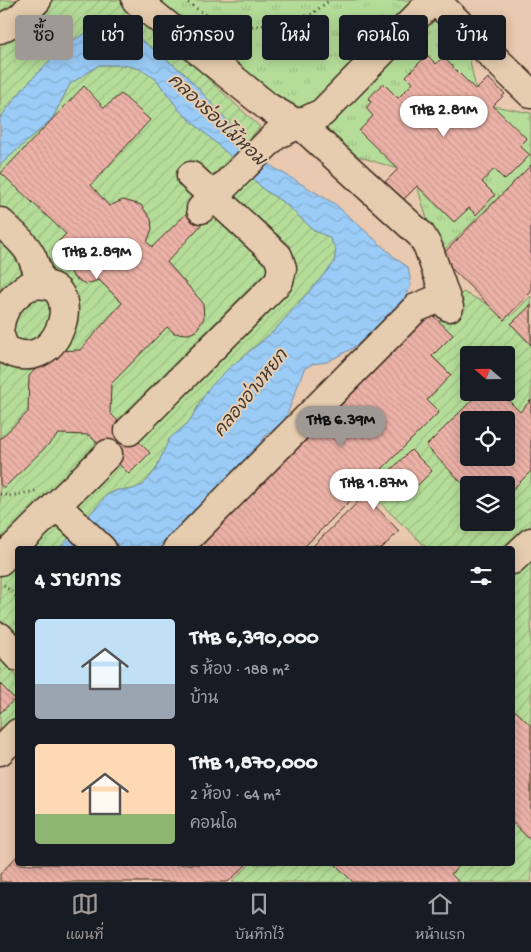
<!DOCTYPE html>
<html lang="th">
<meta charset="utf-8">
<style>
:root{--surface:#171b24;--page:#242831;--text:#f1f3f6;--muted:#9ea1a6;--line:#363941;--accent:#9f9995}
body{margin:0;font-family:"Gochi Hand","Playpen Sans Thai",sans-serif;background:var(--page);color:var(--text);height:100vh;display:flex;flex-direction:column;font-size:19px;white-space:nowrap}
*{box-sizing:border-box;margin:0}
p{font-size:16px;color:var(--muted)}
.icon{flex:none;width:28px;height:28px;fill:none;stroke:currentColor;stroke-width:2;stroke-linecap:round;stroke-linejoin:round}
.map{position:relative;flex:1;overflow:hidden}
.drawer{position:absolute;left:15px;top:546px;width:500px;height:320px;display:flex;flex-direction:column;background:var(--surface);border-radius:5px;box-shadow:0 2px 12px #0003}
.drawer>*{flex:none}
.top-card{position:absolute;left:15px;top:15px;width:501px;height:45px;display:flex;gap:10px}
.needle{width:32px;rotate:290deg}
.buttons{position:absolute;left:460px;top:346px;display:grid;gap:10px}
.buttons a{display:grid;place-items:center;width:55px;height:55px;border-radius:5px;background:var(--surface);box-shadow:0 2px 12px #0003;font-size:25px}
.price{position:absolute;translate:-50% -42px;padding:0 11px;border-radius:18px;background:#fff;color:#222;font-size:16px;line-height:32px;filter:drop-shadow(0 1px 2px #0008)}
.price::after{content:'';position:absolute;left:50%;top:30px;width:15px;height:11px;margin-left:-8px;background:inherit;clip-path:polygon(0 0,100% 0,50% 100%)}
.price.active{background:var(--accent);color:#111}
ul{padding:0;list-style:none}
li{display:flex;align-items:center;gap:15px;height:125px;padding:0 20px}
li span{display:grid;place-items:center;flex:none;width:140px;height:100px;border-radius:5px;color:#555}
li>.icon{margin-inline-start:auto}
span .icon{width:60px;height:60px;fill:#fffc;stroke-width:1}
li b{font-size:21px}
h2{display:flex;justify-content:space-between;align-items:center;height:60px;padding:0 20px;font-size:21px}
.tag{padding:0 18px;border-radius:5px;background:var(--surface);box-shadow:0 2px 12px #0003;font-size:18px;line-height:45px}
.tag.active{background:var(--accent);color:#111}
.tab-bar{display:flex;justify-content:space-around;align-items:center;height:70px;border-top:1px solid var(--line);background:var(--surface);font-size:14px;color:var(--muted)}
.tab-bar a{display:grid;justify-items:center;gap:2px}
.tab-bar .active{color:var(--accent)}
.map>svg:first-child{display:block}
.grass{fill:url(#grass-tufts);stroke:#78845c}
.garden{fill:url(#garden-furrows);stroke:#78845c;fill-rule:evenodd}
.water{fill:url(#water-waves);stroke:#748ba0}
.building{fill:url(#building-back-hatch);stroke:#3b2a1e;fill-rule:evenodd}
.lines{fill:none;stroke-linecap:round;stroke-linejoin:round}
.minor-casing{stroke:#3b2a1e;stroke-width:31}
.path{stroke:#3b2a1e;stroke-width:3;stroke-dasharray:1 4;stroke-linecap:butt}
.minor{stroke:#e7cdaf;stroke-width:28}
.labels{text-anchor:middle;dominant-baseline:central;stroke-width:4;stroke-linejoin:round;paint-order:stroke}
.water-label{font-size:18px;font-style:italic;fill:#443a34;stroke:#e7cdaf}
</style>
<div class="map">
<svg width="531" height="882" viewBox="0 0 531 882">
<defs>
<pattern id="grass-tufts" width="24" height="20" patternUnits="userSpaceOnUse" patternTransform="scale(1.25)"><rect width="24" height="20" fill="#b5dd99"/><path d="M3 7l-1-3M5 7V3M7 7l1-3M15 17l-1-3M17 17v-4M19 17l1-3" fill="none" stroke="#9dbe83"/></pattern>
<pattern id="garden-furrows" width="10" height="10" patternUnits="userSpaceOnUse" patternTransform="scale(1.25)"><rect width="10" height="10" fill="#b5dd99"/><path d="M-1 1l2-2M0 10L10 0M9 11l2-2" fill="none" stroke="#9dbe83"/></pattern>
<pattern id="water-waves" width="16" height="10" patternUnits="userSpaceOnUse" patternTransform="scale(1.25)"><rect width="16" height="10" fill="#9accf7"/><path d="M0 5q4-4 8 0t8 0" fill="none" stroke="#86afd3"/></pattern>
<pattern id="building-back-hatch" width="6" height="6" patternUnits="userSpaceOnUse" patternTransform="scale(1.25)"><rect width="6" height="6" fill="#ecb2a8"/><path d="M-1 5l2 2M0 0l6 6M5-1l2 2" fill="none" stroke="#cb9990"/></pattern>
</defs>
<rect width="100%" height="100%" fill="#e9c9af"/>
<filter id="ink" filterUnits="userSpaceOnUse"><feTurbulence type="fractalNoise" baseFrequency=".02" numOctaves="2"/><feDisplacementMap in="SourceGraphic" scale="10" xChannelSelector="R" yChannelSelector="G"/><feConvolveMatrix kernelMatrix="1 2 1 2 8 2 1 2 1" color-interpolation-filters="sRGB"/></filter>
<g filter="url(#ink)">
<path class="grass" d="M156,0H418L313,108L299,112L285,105Z
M427,20L443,22L466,42L476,90L398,169L345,152L327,141V123Z
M493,106L531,113V166L442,252L427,219L417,186Z"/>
<path class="garden" d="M0,0H123L260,127L247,142L185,74L140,39L66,44L25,86L0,118Z
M99,65H125L140,69L156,79L180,111L236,161L264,190L283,202L315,231L329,237L336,249L334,263L275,330L227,370L208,389L189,422L169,440L155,471L143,485L130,490H117L107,495L59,549H19L0,535V165L52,119L70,84Z
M463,292L511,316L531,296V882H232L250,864H512V549H428L354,478L431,332ZM469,355H506V392H469ZM469,420H506V458H469ZM469,485H506V522H469Z
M0,553L17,572V641L0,620Z
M0,649C22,672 17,692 17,722L0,740Z"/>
<path class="water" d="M113,29L140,39L185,74L266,163L335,204L399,261L408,267L411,285L399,309L353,348L327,362L312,364L304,369L285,420L264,437L252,459L160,549H59L107,495L118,490H130L143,485L155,471L169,439L189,422L208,389L227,370L275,330L334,263L336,249L329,237L315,231L283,202L264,190L236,161L180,111L156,79L140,69L125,65H99L70,84L52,119L0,165V118L25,86L66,44L88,32Z"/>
<path class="building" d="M427,55L436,64L443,57L476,90L488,78L505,94L493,106L527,139L520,146L530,155L505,180L494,169L482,182L495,195L476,215L469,208L454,222L417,186L402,201L384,183L398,169L359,131L373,116L366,108L371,102L368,99L383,83L398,98L413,83L406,76Z
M84,86L104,108L121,94L150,120L91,185L109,206L123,200L141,205L151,219L152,229L147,242L152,247L190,210L203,223L167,262L203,303L204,318L196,331L189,334L174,333L167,327L111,384L110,413L150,453L129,474L89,435L59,434L4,488L0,484V439L28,412L29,376L52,351L80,350L122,303L99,280L86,284L74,278L68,267L72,254L59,241L66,234L1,173Z
M531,165V292L504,320L440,257Z
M531,305V345L511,324Z
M426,309L453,335L432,356L451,375L427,400L439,412L302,549H191Z
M480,392H500L520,412L531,400V471L506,496V485H469V490L426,446ZM469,420H506V458H469Z
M411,450L432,471L409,494L395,480L372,503L399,531L381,549H310Z
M0,684L15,699L0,713Z
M516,711L531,726V841L512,822V714Z
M18,855V864H247L228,882H0V874Z
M335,864H461L451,874L459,882H353Z"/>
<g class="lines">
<g class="minor-casing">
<path id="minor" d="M136,0L268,107L304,128L421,235L428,247L449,307
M435,0L531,94
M0,29L20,18L37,0
M201,209L276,135L322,113L433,0
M0,222C25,244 34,251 40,284
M0,326C2,309 11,299 24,289C31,284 38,284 46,285C84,291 57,379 5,349L0,336
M129,431L279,281L282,268L278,256L191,176
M56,505L102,549
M177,549L416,308L445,296
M512,560L531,542
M0,561L108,454
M0,637L18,657
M0,751L18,733"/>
</g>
<path class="path" d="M184,0L212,19L243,27L278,24L312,14L330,0
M0,494L9,496L36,491
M4,585L18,598"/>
<use href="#minor" class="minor"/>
</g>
</g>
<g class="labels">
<g class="water-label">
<text transform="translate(216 121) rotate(43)">คลองร่องไม้หอม</text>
<text transform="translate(252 394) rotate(-51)">คลองอ่างหยก</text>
</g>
</g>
</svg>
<div class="buttons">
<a><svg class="needle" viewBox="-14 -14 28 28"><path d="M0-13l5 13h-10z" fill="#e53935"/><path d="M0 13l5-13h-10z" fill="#9ea1a6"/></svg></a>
<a><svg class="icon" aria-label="locate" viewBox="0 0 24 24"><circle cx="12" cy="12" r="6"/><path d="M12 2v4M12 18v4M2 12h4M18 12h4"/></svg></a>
<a><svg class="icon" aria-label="layers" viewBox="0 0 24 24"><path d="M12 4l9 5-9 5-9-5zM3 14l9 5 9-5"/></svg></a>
</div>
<b class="price" style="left:444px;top:138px">THB 2.81M</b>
<b class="price" style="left:97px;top:280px">THB 2.89M</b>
<b class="price active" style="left:341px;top:448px">THB 6.39M</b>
<b class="price" style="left:374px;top:511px">THB 1.87M</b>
<div class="top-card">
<a class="tag active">ซื้อ</a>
<a class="tag">เช่า</a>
<a class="tag">ตัวกรอง</a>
<a class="tag">ใหม่</a>
<a class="tag">คอนโด</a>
<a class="tag">บ้าน</a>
</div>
<section class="drawer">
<h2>4 รายการ<svg class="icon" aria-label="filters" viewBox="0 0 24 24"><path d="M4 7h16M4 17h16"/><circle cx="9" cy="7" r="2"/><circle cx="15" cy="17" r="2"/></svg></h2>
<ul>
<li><span style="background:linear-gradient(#bfe0f5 65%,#9aa5b1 0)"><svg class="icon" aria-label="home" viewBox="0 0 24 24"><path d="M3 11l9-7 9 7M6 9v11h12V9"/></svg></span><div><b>THB 6,390,000</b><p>5 ห้อง · 188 m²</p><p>บ้าน</p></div></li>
<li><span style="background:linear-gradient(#ffd9b3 70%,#8fb573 0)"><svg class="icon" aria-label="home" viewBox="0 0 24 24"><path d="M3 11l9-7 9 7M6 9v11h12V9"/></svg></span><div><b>THB 1,870,000</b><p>2 ห้อง · 64 m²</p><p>คอนโด</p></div></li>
</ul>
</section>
</div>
<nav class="tab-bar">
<a class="active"><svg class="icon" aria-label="map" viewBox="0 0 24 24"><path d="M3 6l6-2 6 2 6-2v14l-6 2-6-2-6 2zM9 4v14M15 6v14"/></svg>แผนที่</a>
<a><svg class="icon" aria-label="saved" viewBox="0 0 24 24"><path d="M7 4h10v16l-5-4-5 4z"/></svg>บันทึกไว้</a>
<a><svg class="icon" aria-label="home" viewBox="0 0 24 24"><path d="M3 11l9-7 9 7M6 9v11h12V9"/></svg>หน้าแรก</a>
</nav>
